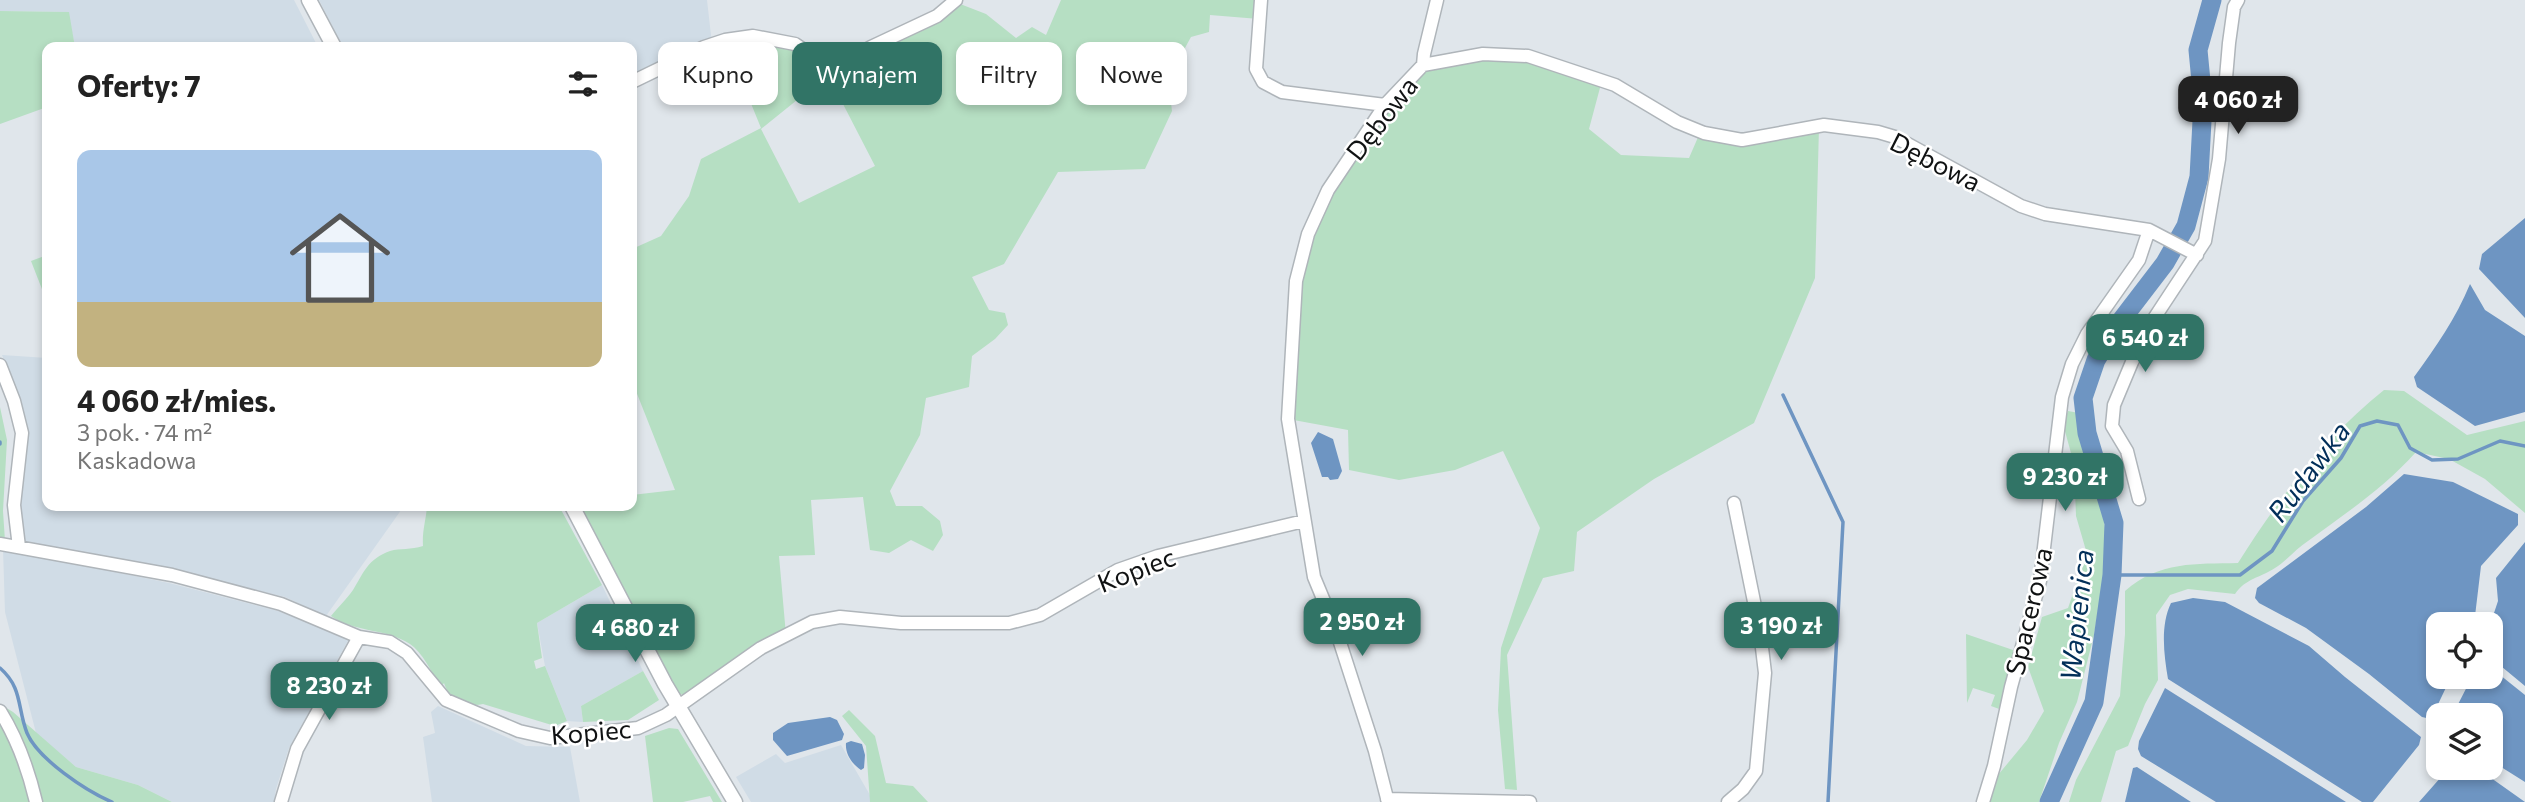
<!DOCTYPE html>
<html lang="pl">
<meta charset="utf-8">
<style>
:root{--surface:#fff;--page:#f6f6f6;--text:#222;--muted:#767676;--line:#e0e0e0;--accent:#317466}
body{margin:0;font-family:Commissioner,sans-serif;background:var(--page);color:var(--text);height:100vh;display:flex;flex-direction:column;font-size:26px;white-space:nowrap}
*{box-sizing:border-box;margin:0}
p{font-size:23px;color:var(--muted)}
.icon{flex:none;width:38px;height:38px;fill:none;stroke:currentColor;stroke-width:2;stroke-linecap:round;stroke-linejoin:round}
.map{position:relative;flex:1;overflow:hidden}
.panel{position:absolute;left:42px;top:42px;width:595px;height:469px;display:flex;flex-direction:column;background:var(--surface);border-radius:14px;box-shadow:0 4px 10px #0003}
.panel>*{flex:none}
.hud{position:absolute;left:658px;top:42px;width:665px;height:63px;display:flex;gap:14px}
.controls{position:absolute;left:2426px;top:612px;display:grid;gap:14px}
.controls a{display:grid;place-items:center;width:77px;height:77px;border-radius:14px;background:var(--surface);box-shadow:0 4px 10px #0003;font-size:35px}
.price{position:absolute;translate:-50% -60px;padding:0 16px;border-radius:14px;background:var(--accent);color:#fff;font-size:23px;line-height:46px;filter:drop-shadow(0 2px 4px #0008)}
.price::after{content:'';position:absolute;left:50%;top:42px;width:21px;height:16px;margin-left:-10px;background:inherit;clip-path:polygon(0 0,100% 0,50% 100%)}
.price.current{background:#222;color:#fff}
ul{padding:0;list-style:none}
li{display:grid;align-content:center;gap:14px;height:371px;padding:0 35px}
li+li{border-top:2px solid var(--line)}
li span{display:grid;place-items:center;height:217px;border-radius:14px;color:#555}
li>.icon{margin-inline-start:auto}
span .icon{width:126px;height:126px;fill:#fffc;stroke-width:1}
li b{font-size:30px}
h2{display:flex;justify-content:space-between;align-items:center;height:84px;padding:0 35px;font-size:30px}
.tag{padding:0 24px;border-radius:14px;background:var(--surface);box-shadow:0 4px 10px #0003;font-size:24px;line-height:63px}
.tag.current{background:var(--accent);color:#fff}
.map>svg:first-child{display:block}
.built{fill:#d0dce6}
.green{fill:#b6dfc3;fill-rule:evenodd}
.water{fill:#6e95c2}
.lines{fill:none;stroke-linecap:round;stroke-linejoin:round}
.stream{stroke:#6e95c2;stroke-width:3.5}
.river{stroke:#6e95c2;stroke-width:19}
.minor-casing{stroke:#afb5ba;stroke-width:15}
.tertiary-casing{stroke:#afb5ba;stroke-width:17}
.minor{stroke:#fff;stroke-width:12}
.tertiary{stroke:#fff;stroke-width:14}
.labels{text-anchor:middle;dominant-baseline:central;stroke-width:5;stroke-linejoin:round;paint-order:stroke}
.street-label{font-size:26px;fill:#101213;stroke:#fff}
.water-label{font-size:28px;font-style:italic;fill:#022f59;stroke:#fff}
</style>
<div class="map">
<svg width="2525" height="802" viewBox="0 0 2525 802">
<rect width="100%" height="100%" fill="#e0e6eb"/>
<path class="built" d="M0,0H294L318,47H75L68,12L0,11Z
M319,0H707L712,44L632,82V47H343Z
M2,355L47,358V506H404L326,616L285,597L165,568L23,544L18,504L21,403Z
M3,549L169,583L278,611L349,639L289,748L276,789L274,802H172L138,785L76,767L36,733L5,612Z
M602,585L643,671L581,706L583,722L567,721L545,666L537,623Z
M438,706L526,746L570,747L580,802H432L423,737L435,733L431,712Z
M841,745L874,802H751L736,777L776,754L785,763Z"/>
<path class="green" d="M1061,0H1261L1259,19L1210,15L1209,32L1191,37L1168,79L1172,111L1145,169L1058,172L1004,264L972,277L989,310L1005,313L1008,325L995,339L972,356L969,387L926,398L920,435L890,491L896,506H922L940,521L943,535L933,551L911,540L889,553L870,550L863,497L811,500L815,555L779,556L786,635L685,695L679,694L579,506H632V495L675,490L632,381V249L661,236L689,196L701,159L761,128L725,40L783,42L839,66L955,2L986,14L1016,38L1032,27L1046,35ZM828,75L875,166L799,203L761,129Z
M0,11L69,12L75,47H47V107L0,124Z
M1484,57L1527,59L1601,84L1589,129L1621,155L1689,158L1699,135L1742,144L1819,127L1815,278L1754,423L1654,479L1577,532L1574,571L1543,578L1507,655L1517,790L1505,789L1498,710L1501,648L1540,528L1503,451L1455,470L1399,480L1349,470L1348,430L1288,419L1296,281L1328,190L1423,65Z
M47,255V302L31,261Z
M2384,390L2404,391L2467,435L2525,421V513L2485,479L2449,459L2416,452C2384,488 2346,513 2308,541C2296,549 2287,560 2275,568C2260,578 2246,578 2235,594L2188,589L2170,595L2156,615L2158,680L2145,704L2128,746L2116,751L2101,802H2069L2076,780L2120,696L2125,634V591C2159,561 2196,564 2238,563C2279,498 2324,438 2384,390Z
M0,407L7,440L3,511L5,541L0,540Z
M2068,411L2079,413L2081,432L2103,507L2107,555L2094,635L2077,702L2059,743L2039,802H1988L1998,775L2027,740L2044,711L2028,667L2042,617L2068,608L2087,554L2076,516L2074,464L2063,424Z
M427,506H559L602,585L537,623L542,658L534,661L536,669L545,666L567,721L555,726L483,704C467,708 449,700 444,683L441,687L439,685C432,672 422,652 410,644C386,628 355,633 331,616C338,607 347,599 353,590C364,572 368,559 390,551C400,548 411,550 423,546C422,531 426,520 427,506Z
M1966,634L2016,651L2002,710L1991,706L1995,695L1973,688L1967,703Z
M643,671L659,700L628,720L583,722L581,706Z
M0,704L13,712L76,767L138,785L172,802H0Z
M849,710L875,736L886,783L913,786L928,802H870L866,746L842,716Z
M669,728L678,729L722,802H713L710,796L683,802H653L645,736Z"/>
<path class="water" d="M2525,218V318L2479,269L2482,254Z
M2470,284L2485,310L2525,336V412L2475,426L2417,387L2414,377C2436,347 2456,318 2470,284Z
M1318,432L1333,439L1342,471L1338,479L1330,480L1328,477H1322L1311,443Z
M2404,474L2453,482L2518,514V525L2481,566L2475,616L2472,625H2438V677H2451L2431,719L2422,717L2369,674L2306,628L2259,603L2255,598L2257,588L2366,507Z
M2525,542V686L2490,657V625L2498,601L2496,578Z
M2193,598L2225,602L2309,646L2345,677L2421,737L2419,745L2373,802H2362L2168,679C2164,655 2160,626 2171,603Z
M2490,667L2525,695V782L2490,760V716H2452L2472,677H2490Z
M2165,688L2346,802H2216L2141,756L2138,749L2139,741Z
M830,717L837,720L844,734L842,740L787,756L773,740V733L788,723Z
M851,741L862,744L865,755L864,768L861,770C852,764 845,754 846,743Z
M2137,767L2191,802H2125L2133,768Z
M2449,768H2477L2525,802H2419Z"/>
<g class="lines">
<path class="stream" d="M1783,395L1843,522L1828,802
M0,442V444
M2112,575H2240L2272,551L2303,501L2341,458L2360,426L2377,421L2398,425L2410,448L2432,460L2458,459L2500,441L2525,446
M0,668C23,688 17,708 27,733C38,759 86,791 112,802"/>
<path class="river" d="M2049,802L2094,702L2112,575L2114,523L2087,433L2083,398L2096,360L2116,327L2165,263L2186,226L2199,177L2203,102L2198,50L2212,0"/>
<g class="minor-casing">
<path id="minor" d="M1261,0L1256,69L1263,82L1282,92L1385,105
M1423,65L1424,54L1437,0
M632,82L704,47L725,40L753,36L795,44L826,65L839,66L871,47L937,16L956,0
M0,365L14,401L22,433L14,505L19,547
M2139,499L2127,451L2112,426L2114,405L2132,362L2153,320L2205,241L2219,159L2229,43L2234,7L2238,0
M0,544L172,575L281,604L359,637L390,642L407,653L446,700L519,731L550,738L638,728L666,715L761,648L812,622L840,617L901,623H1009L1040,615L1118,570L1158,556L1304,521
M0,711C18,740 28,768 36,802
M1387,799L1530,802
M281,802L297,749L359,637
M1388,802L1375,751L1336,630L1314,577L1288,419L1296,281L1308,234L1328,190L1385,105L1423,65L1483,54L1528,56L1615,85L1677,122L1704,133L1742,140L1824,125L1878,132L1895,137L2021,206L2045,214L2149,230L2197,255
M1728,802L1743,789L1756,771L1765,673L1760,631L1734,503
M1983,802L1994,766L2011,687L2040,581L2062,397L2072,364L2087,334L2139,260L2149,230"/>
</g>
<g class="tertiary-casing">
<path id="tertiary" d="M309,0L334,47
M572,506L665,684L735,802"/>
</g>
<use href="#minor" class="minor"/>
<use href="#tertiary" class="tertiary"/>
</g>
<g class="labels">
<g class="street-label">
<text transform="translate(1381 118) rotate(-52)">Dębowa</text>
<text transform="translate(1936 161) rotate(27)">Dębowa</text>
<text transform="translate(1136 569) rotate(-21)">Kopiec</text>
<text transform="translate(2028 611) rotate(-77)">Spacerowa</text>
<text transform="translate(591 731) rotate(-5)">Kopiec</text>
</g>
<g class="water-label">
<text transform="translate(2308 471) rotate(-53)">Rudawka</text>
<text transform="translate(2076 615) rotate(-84)">Wapienica</text>
</g>
</g>
</svg>
<div class="controls">
<a><svg class="icon" aria-label="locate" viewBox="0 0 24 24"><circle cx="12" cy="12" r="6"/><path d="M12 2v4M12 18v4M2 12h4M18 12h4"/></svg></a>
<a><svg class="icon" aria-label="layers" viewBox="0 0 24 24"><path d="M12 4l9 5-9 5-9-5zM3 14l9 5 9-5"/></svg></a>
</div>
<b class="price current" style="left:2238px;top:136px">4 060 zł</b>
<b class="price" style="left:2145px;top:374px">6 540 zł</b>
<b class="price" style="left:2065px;top:513px">9 230 zł</b>
<b class="price" style="left:1362px;top:658px">2 950 zł</b>
<b class="price" style="left:1781px;top:662px">3 190 zł</b>
<b class="price" style="left:635px;top:664px">4 680 zł</b>
<b class="price" style="left:329px;top:722px">8 230 zł</b>
<div class="hud">
<a class="tag">Kupno</a>
<a class="tag current">Wynajem</a>
<a class="tag">Filtry</a>
<a class="tag">Nowe</a>
</div>
<section class="panel">
<h2>Oferty: 7<svg class="icon" aria-label="filters" viewBox="0 0 24 24"><path d="M4 7h16M4 17h16"/><circle cx="9" cy="7" r="2"/><circle cx="15" cy="17" r="2"/></svg></h2>
<ul>
<li><span style="background:linear-gradient(#a9c7e8 70%,#c2b280 0)"><svg class="icon" aria-label="home" viewBox="0 0 24 24"><path d="M3 11l9-7 9 7M6 9v11h12V9"/></svg></span><div><b>4 060 zł/mies.</b><p>3 pok. · 74 m²</p><p>Kaskadowa</p></div></li>
</ul>
</section>
</div>
